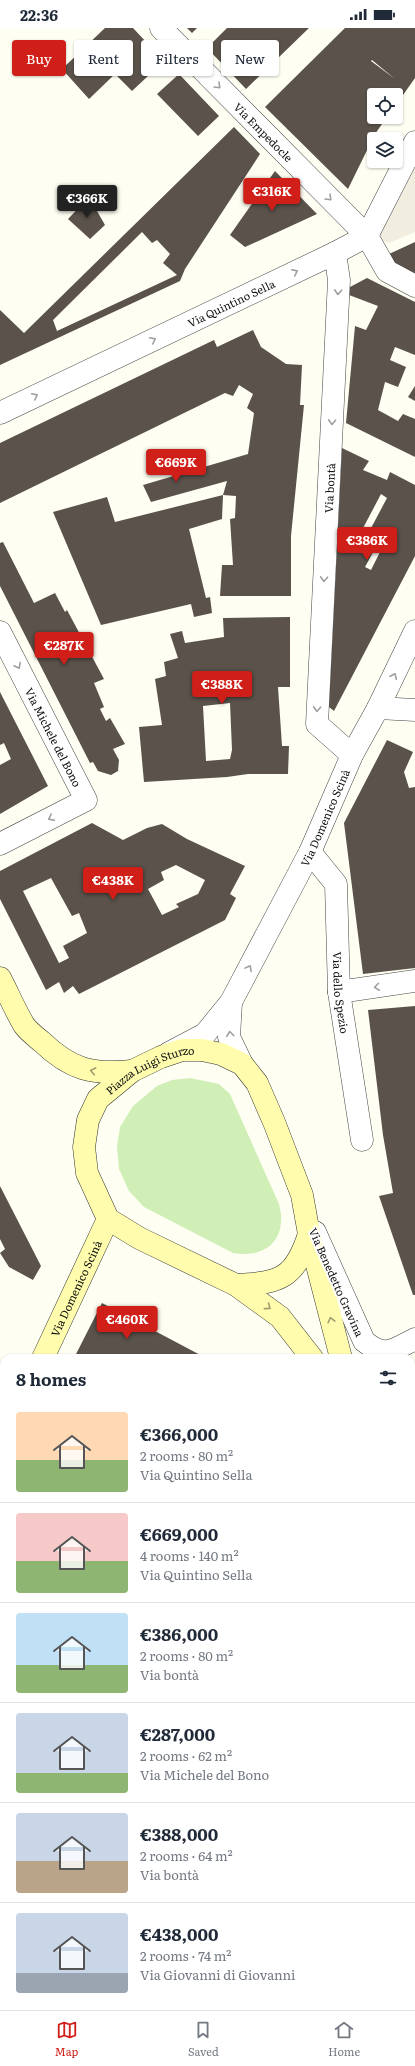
<!DOCTYPE html>
<meta charset="utf-8">
<style>
:root{--surface:#fff;--page:#f6f6f7;--text:#1f2937;--muted:#747a83;--line:#e0e1e3;--accent:#d01e18}
body{margin:0;font-family:Literata,serif;background:var(--page);color:var(--text);height:100vh;display:flex;flex-direction:column;font-size:15px;white-space:nowrap}
*{box-sizing:border-box;margin:0}
p{font-size:13px;color:var(--muted)}
.icon{flex:none;width:22px;height:22px;fill:none;stroke:currentColor;stroke-width:2;stroke-linecap:round;stroke-linejoin:round}
.map{position:relative;flex:1;overflow:hidden}
.sheet{position:absolute;left:0px;top:1326px;width:415px;height:656px;display:flex;flex-direction:column;background:var(--surface);border-radius:12px 12px 0 0;box-shadow:0 1px 3px #0004}
.sheet>*{flex:none}
.top-card{position:absolute;left:12px;top:12px;width:391px;height:36px;display:flex;gap:8px}
.tools{position:absolute;left:367px;top:60px;display:grid;gap:8px}
.tools a{display:grid;place-items:center;width:36px;height:36px;border-radius:4px;background:var(--surface);box-shadow:0 1px 3px #0004;font-size:20px}
.price{position:absolute;translate:-50% -34px;padding:0 9px;border-radius:4px;background:var(--accent);color:#fff;font-size:13px;line-height:26px;filter:drop-shadow(0 1px 2px #0008)}
.price::after{content:'';position:absolute;left:50%;top:24px;width:12px;height:9px;margin-left:-6px;background:inherit;clip-path:polygon(0 0,100% 0,50% 100%)}
.price.active{background:#222;color:#fff}
ul{padding:0;list-style:none}
li{display:flex;align-items:center;gap:12px;height:100px;padding:0 16px}
li+li{border-top:1px solid var(--line)}
li span{display:grid;place-items:center;flex:none;width:112px;height:80px;border-radius:4px;color:#555}
li>.icon{margin-inline-start:auto}
span .icon{width:48px;height:48px;fill:#fffc;stroke-width:1}
li b{font-size:17px}
h2{display:flex;justify-content:space-between;align-items:center;height:48px;padding:0 16px;font-size:17px}
.tag{padding:0 14px;border-radius:4px;background:var(--surface);box-shadow:0 1px 3px #0004;font-size:14px;line-height:36px}
.tag.active{background:var(--accent);color:#fff}
.status{display:flex;justify-content:space-between;align-items:center;height:28px;padding:0 20px;background:var(--surface);direction:ltr}
.status svg{height:11px;fill:currentColor}
.tab-bar{display:flex;justify-content:space-around;align-items:center;height:56px;border-top:1px solid var(--line);background:var(--surface);font-size:11px;color:var(--muted)}
.tab-bar a{display:grid;justify-items:center;gap:2px}
.tab-bar .active{color:var(--accent)}
.map>svg:first-child{display:block}
.green{fill:#cfefb7}
.plaza{fill:#f2eedf}
.building{fill:#5a524b;fill-rule:evenodd}
.lines{fill:none;stroke-linecap:round;stroke-linejoin:round}
.lane-casing{stroke:#434343;stroke-width:18}
.street-casing{stroke:#434343;stroke-width:23}
.secondary-casing{stroke:#323232;stroke-width:23}
.lane{stroke:#fff;stroke-width:17}
.street{stroke:#fff;stroke-width:22}
.secondary{stroke:#fffdad;stroke-width:22}
.oneway{stroke:#9f9f9f}
.oneway2{stroke:#9f9e6e}
.labels{text-anchor:middle;dominant-baseline:central;stroke-width:4;stroke-linejoin:round;paint-order:stroke}
.street-label{font-size:11px;fill:#101010;stroke:#fff}
</style>
<div class="status"><b>22:36</b><svg viewBox="0 0 49 12"><path d="M0 12V9h3v3zM5 12V6h3v6zM10 12V3h3v9zM15 12V0h3v12zM26 1h20v11H26zM47 4h2v5h-2z"/></svg></div>
<div class="map">
<svg width="415" height="1982" viewBox="0 0 415 1982">
<rect width="100%" height="100%" fill="#fffef2"/>
<path class="green" d="M190,1050L219,1056L230,1066L279,1176C280,1181 282,1188 281,1194C279,1221 256,1229 233,1225L144,1179L129,1163L119,1141L117,1119L120,1099L133,1078L157,1058L172,1052Z"/>
<path class="plaza" d="M415,114V204L389,215L367,208Z"/>
<path class="building" d="M105,0H133L164,33L132,63L115,46L89,71L62,41Z
M187,0H197L192,5Z
M227,0H309L246,61L207,20Z
M345,0H415V50L396,77V67H374V89H387L375,106L348,161L265,79ZM372,32L395,51L371,33Z
M179,46L219,88L198,108L157,66Z
M234,99L260,126L185,241L180,253L0,337V282L24,305ZM142,204L152,215L157,212L170,226L163,235L177,247L57,303L53,292Z
M275,143L317,186L245,219L230,207Z
M89,169L105,197L90,211L68,191Z
M415,214V246L388,232L389,226Z
M367,250L415,274V327L395,319L390,332L406,339L398,359L385,354L378,382L398,393L403,386L415,391V429L346,395L355,298L366,302L378,278L349,267L350,259Z
M253,302L261,319L286,336L302,337L300,377H304L291,508V568H220L222,537H233L230,491L235,490L236,468L223,467L222,491L189,501L206,570L210,569L212,585L194,589L191,576L101,597L53,484L107,469L115,494L223,467L227,453L151,474L143,457L248,426L254,385L247,380L253,366L239,357L233,368L225,365L0,475V415L214,312L217,319Z
M415,358V373L408,369Z
M342,420L369,433L363,442L387,452L390,444L415,457V528L334,683L329,679ZM381,466L387,470L370,502L387,510L371,542L365,539L379,513L361,504Z
M3,514L34,575L55,565L65,584L67,582L104,651L94,655L104,679L100,681L106,693L110,690L125,716L113,721L119,732L118,743L111,747L98,743L93,734L90,735L0,558V515Z
M290,589V659H278L282,718H289L288,746H248L227,749L144,754L139,699L162,697L155,651L166,648L164,634L178,630L170,606L182,603L185,615L224,609L223,590ZM230,675L232,722L230,731L206,733L203,678Z
M0,664L48,758L0,786V737L11,731L4,715L0,717Z
M387,712L413,724L404,744L409,760L415,759V940L363,946L344,795Z
M92,795L123,812L147,800L162,796L187,811L245,838L230,866L236,870L225,892L79,966L73,958L64,965L59,954L46,962L0,871V843ZM176,837L205,852L198,866L176,876L179,879L162,887L148,861L164,852L161,844ZM51,850L72,888L79,885L87,905L63,918L69,930L59,935L23,863Z
M415,978V1267H413L379,1168L393,1165L383,1107L368,982Z
M0,1158L41,1238L33,1252L9,1239L0,1225L5,1221L0,1211Z
M102,1275L206,1330H74Z
M415,1362V1417L411,1409V1364Z
M4,1472V1562L0,1560V1480Z
M415,1714V1879L411,1881V1716Z
M415,1953V1982H359L367,1978H411V1955Z
M50,1978H119L121,1982H52Z"/>
<g class="lines">
<g class="lane-casing">
<path id="lane" d="M0,1938L4,1945
M21,1978L23,1982"/>
</g>
<g class="street-casing">
<g id="street">
<path id="s1" d="M161,0L367,208L387,243L415,258"/>
<path d="M335,225L339,252L317,696L352,727"/>
<path id="s2" d="M0,385L335,225L367,208L415,114"/>
<path id="s3" d="M0,604L86,772L0,816"/>
<path d="M378,680L415,682"/>
<path id="s4" d="M310,824L336,856L339,964L362,1112"/>
<path d="M339,964L415,953"/>
<path d="M231,974L229,1009L242,1036"/>
<path id="s5" d="M169,1025L205,1006L231,974L310,824L352,727L378,680L415,603"/>
<path d="M315,1204L364,1313C385,1331 393,1322 415,1311"/>
<path d="M411,1649L415,1647"/>
<path d="M0,1692L4,1700"/>
<path d="M0,1861L4,1858"/>
<path d="M411,1913L415,1911"/>
<path d="M326,1978L327,1982"/>
</g>
</g>
<g class="secondary-casing">
<g id="secondary">
<path d="M0,950C8,965 15,982 24,997C28,1003 36,1009 42,1014C71,1042 93,1047 132,1043"/>
<path d="M236,1257C281,1255 295,1250 309,1206"/>
<path id="s6" d="M43,1330L108,1191"/>
<path id="s7" d="M312,1330L280,1289L236,1257L139,1210L108,1191L87,1145L84,1119L88,1092L98,1071L132,1043L161,1029L182,1022H202L221,1026L242,1036L257,1055L274,1094L302,1167L309,1206L341,1330"/>
<path d="M0,1419L4,1412"/>
<path d="M411,1490L415,1497"/>
</g>
</g>
<use href="#lane" class="lane"/>
<use href="#street" class="street"/>
<use href="#secondary" class="secondary"/>
</g>
<defs><path id="oneway-chevron" d="M-2-3.5L2.5 0L-2 3.5" fill="none" stroke-width="1.6" stroke-linecap="round" stroke-linejoin="round"/></defs>
<g class="oneway">
<use href="#oneway-chevron" transform="translate(218 58) rotate(45)"/>
<use href="#oneway-chevron" transform="translate(329 170) rotate(45)"/>
<use href="#oneway-chevron" transform="translate(295 244) rotate(-26)"/>
<use href="#oneway-chevron" transform="translate(338 264) rotate(93)"/>
<use href="#oneway-chevron" transform="translate(153 312) rotate(-26)"/>
<use href="#oneway-chevron" transform="translate(35 368) rotate(-26)"/>
<use href="#oneway-chevron" transform="translate(332 394) rotate(93)"/>
<use href="#oneway-chevron" transform="translate(324 551) rotate(93)"/>
<use href="#oneway-chevron" transform="translate(18 638) rotate(63)"/>
<use href="#oneway-chevron" transform="translate(394 648) rotate(-65)"/>
<use href="#oneway-chevron" transform="translate(317 681) rotate(93)"/>
<use href="#oneway-chevron" transform="translate(51 790) rotate(153)"/>
<use href="#oneway-chevron" transform="translate(249 940) rotate(-62)"/>
<use href="#oneway-chevron" transform="translate(377 959) rotate(172)"/>
<use href="#oneway-chevron" transform="translate(230 1006) rotate(-97)"/>
</g>
<g class="oneway2">
<use href="#oneway-chevron" transform="translate(93 1043) rotate(-169)"/>
<use href="#oneway-chevron" transform="translate(268 1279) rotate(37)"/>
<use href="#oneway-chevron" transform="translate(331 1292) rotate(-104)"/>
</g>
<g class="labels">
<g class="street-label">
<text stroke="none"><textPath href="#s1" startOffset="146">Via Empedocle</textPath></text>
<text stroke="none"><textPath href="#s2" startOffset="256">Via Quintino Sella</textPath></text>
<text transform="translate(329 460) rotate(-87)">Via bontà</text>
<text stroke="none"><textPath href="#s3" startOffset="118">Via Michele del Bono</textPath></text>
<text stroke="none"><textPath href="#s5" startOffset="289">Via Domenico Scinà</textPath></text>
<text stroke="none"><textPath href="#s4" startOffset="150">Via dello Spezio</textPath></text>
<text stroke="none"><textPath href="#s7" startOffset="439">Piazza Luigi Sturzo</textPath></text>
<text transform="translate(337 1254) rotate(66)">Via Benedetto Gravina</text>
<text stroke="none"><textPath href="#s6" startOffset="77">Via Domenico Scinà</textPath></text>
</g>
</g>
</svg>
<div class="tools">
<a><svg class="icon" aria-label="locate" viewBox="0 0 24 24"><circle cx="12" cy="12" r="6"/><path d="M12 2v4M12 18v4M2 12h4M18 12h4"/></svg></a>
<a><svg class="icon" aria-label="layers" viewBox="0 0 24 24"><path d="M12 4l9 5-9 5-9-5zM3 14l9 5 9-5"/></svg></a>
</div>
<b class="price" style="left:272px;top:184px">€316K</b>
<b class="price active" style="left:87px;top:191px">€366K</b>
<b class="price" style="left:176px;top:455px">€669K</b>
<b class="price" style="left:367px;top:533px">€386K</b>
<b class="price" style="left:64px;top:638px">€287K</b>
<b class="price" style="left:222px;top:677px">€388K</b>
<b class="price" style="left:113px;top:873px">€438K</b>
<b class="price" style="left:127px;top:1312px">€460K</b>
<div class="top-card">
<a class="tag active">Buy</a>
<a class="tag">Rent</a>
<a class="tag">Filters</a>
<a class="tag">New</a>
</div>
<section class="sheet">
<h2>8 homes<svg class="icon" aria-label="filters" viewBox="0 0 24 24"><path d="M4 7h16M4 17h16"/><circle cx="9" cy="7" r="2"/><circle cx="15" cy="17" r="2"/></svg></h2>
<ul>
<li><span style="background:linear-gradient(#ffd9b3 60%,#8fb573 0)"><svg class="icon" aria-label="home" viewBox="0 0 24 24"><path d="M3 11l9-7 9 7M6 9v11h12V9"/></svg></span><div><b>€366,000</b><p>2 rooms · 80 m²</p><p>Via Quintino Sella</p></div></li>
<li><span style="background:linear-gradient(#f6c9c9 60%,#8fb573 0)"><svg class="icon" aria-label="home" viewBox="0 0 24 24"><path d="M3 11l9-7 9 7M6 9v11h12V9"/></svg></span><div><b>€669,000</b><p>4 rooms · 140 m²</p><p>Via Quintino Sella</p></div></li>
<li><span style="background:linear-gradient(#bfe0f5 65%,#8fb573 0)"><svg class="icon" aria-label="home" viewBox="0 0 24 24"><path d="M3 11l9-7 9 7M6 9v11h12V9"/></svg></span><div><b>€386,000</b><p>2 rooms · 80 m²</p><p>Via bontà</p></div></li>
<li><span style="background:linear-gradient(#c9d6e8 75%,#8fb573 0)"><svg class="icon" aria-label="home" viewBox="0 0 24 24"><path d="M3 11l9-7 9 7M6 9v11h12V9"/></svg></span><div><b>€287,000</b><p>2 rooms · 62 m²</p><p>Via Michele del Bono</p></div></li>
<li><span style="background:linear-gradient(#c9d6e8 60%,#b9a48a 0)"><svg class="icon" aria-label="home" viewBox="0 0 24 24"><path d="M3 11l9-7 9 7M6 9v11h12V9"/></svg></span><div><b>€388,000</b><p>2 rooms · 64 m²</p><p>Via bontà</p></div></li>
<li><span style="background:linear-gradient(#c9d6e8 75%,#9aa5b1 0)"><svg class="icon" aria-label="home" viewBox="0 0 24 24"><path d="M3 11l9-7 9 7M6 9v11h12V9"/></svg></span><div><b>€438,000</b><p>2 rooms · 74 m²</p><p>Via Giovanni di Giovanni</p></div></li>
</ul>
</section>
</div>
<nav class="tab-bar">
<a class="active"><svg class="icon" aria-label="map" viewBox="0 0 24 24"><path d="M3 6l6-2 6 2 6-2v14l-6 2-6-2-6 2zM9 4v14M15 6v14"/></svg>Map</a>
<a><svg class="icon" aria-label="saved" viewBox="0 0 24 24"><path d="M7 4h10v16l-5-4-5 4z"/></svg>Saved</a>
<a><svg class="icon" aria-label="home" viewBox="0 0 24 24"><path d="M3 11l9-7 9 7M6 9v11h12V9"/></svg>Home</a>
</nav>
